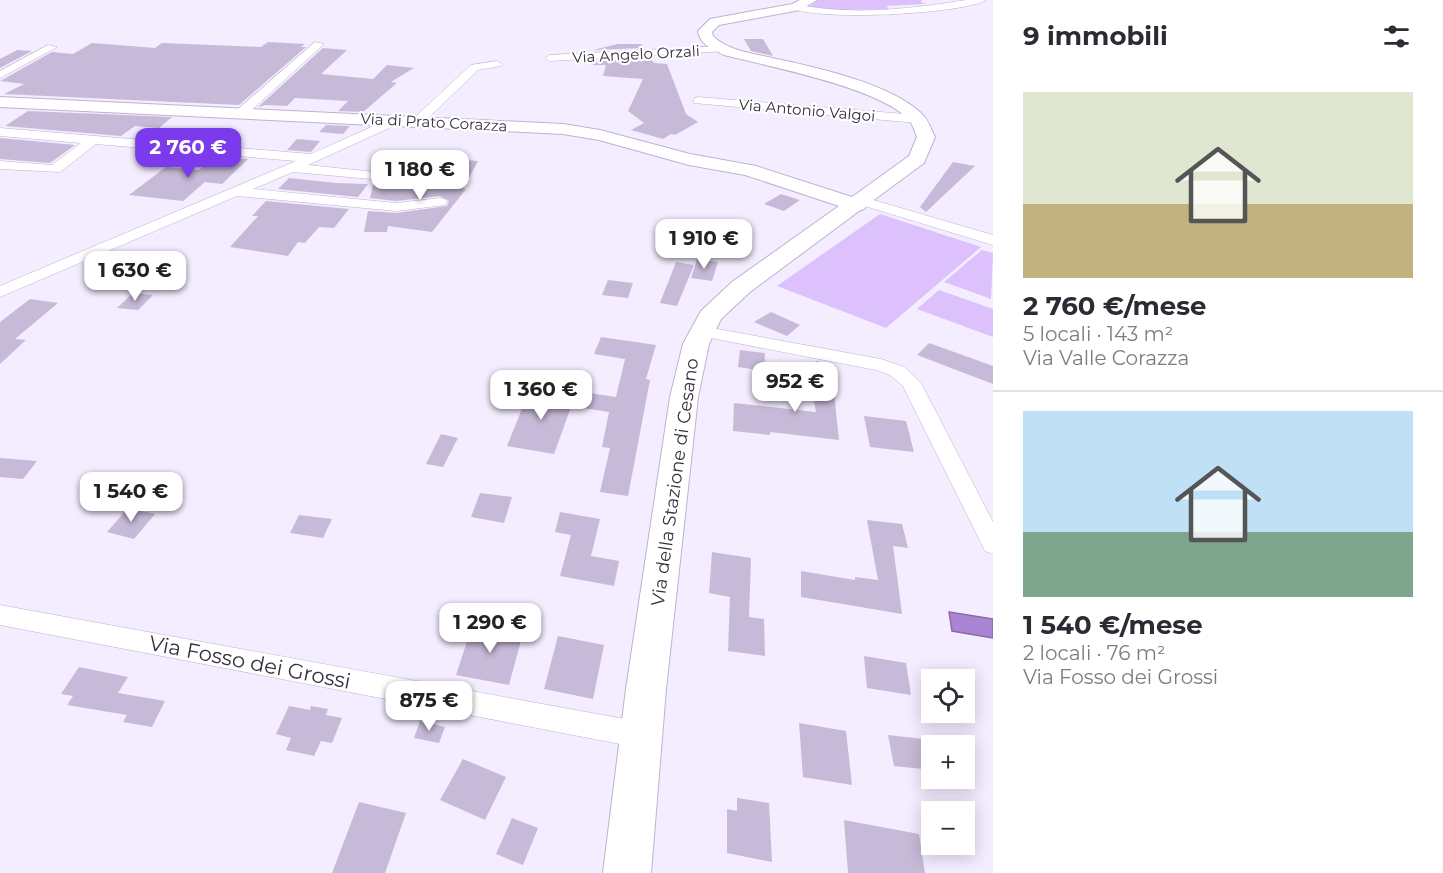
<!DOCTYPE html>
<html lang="it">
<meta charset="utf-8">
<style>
:root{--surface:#fff;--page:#f7f7f7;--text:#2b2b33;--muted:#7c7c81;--line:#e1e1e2;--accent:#7c3aed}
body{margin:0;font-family:Montserrat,sans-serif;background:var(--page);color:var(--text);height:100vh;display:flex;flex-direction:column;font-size:22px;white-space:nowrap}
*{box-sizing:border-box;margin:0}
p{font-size:20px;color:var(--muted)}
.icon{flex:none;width:33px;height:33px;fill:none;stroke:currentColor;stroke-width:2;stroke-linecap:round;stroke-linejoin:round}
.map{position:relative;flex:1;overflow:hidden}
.drawer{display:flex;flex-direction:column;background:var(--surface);width:450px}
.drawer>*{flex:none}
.tools{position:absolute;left:921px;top:669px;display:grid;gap:12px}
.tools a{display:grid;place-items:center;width:54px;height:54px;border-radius:0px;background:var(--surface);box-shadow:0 3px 15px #0003;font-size:30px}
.price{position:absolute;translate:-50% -51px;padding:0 14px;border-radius:12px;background:#fff;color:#222;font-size:20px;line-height:39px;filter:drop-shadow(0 2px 3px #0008)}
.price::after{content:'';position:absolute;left:50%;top:36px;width:18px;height:14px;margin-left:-9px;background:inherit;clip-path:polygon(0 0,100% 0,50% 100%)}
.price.selected{background:var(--accent);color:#fff}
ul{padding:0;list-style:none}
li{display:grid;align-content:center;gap:12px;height:318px;padding:0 30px}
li+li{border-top:2px solid var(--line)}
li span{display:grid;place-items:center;height:186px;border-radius:0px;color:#555}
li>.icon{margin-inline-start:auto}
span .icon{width:108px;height:108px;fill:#fffc;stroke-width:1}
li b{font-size:26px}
h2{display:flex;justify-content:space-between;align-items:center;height:72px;padding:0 30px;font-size:26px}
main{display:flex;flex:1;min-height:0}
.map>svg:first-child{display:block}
.green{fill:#dcc1fd}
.water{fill:#ab84d5;stroke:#886ba7;stroke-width:1.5}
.building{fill:#c7bad8}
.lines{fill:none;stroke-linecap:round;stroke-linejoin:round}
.street-casing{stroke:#bfb2cf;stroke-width:1}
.secondary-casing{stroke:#bfb2cf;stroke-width:2}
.street{fill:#fff;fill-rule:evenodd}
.secondary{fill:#fff;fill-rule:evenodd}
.labels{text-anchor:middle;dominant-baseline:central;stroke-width:4.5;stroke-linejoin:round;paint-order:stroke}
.far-street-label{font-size:15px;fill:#36303c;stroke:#fff}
.street-label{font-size:18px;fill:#36303c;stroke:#fff}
.near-street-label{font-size:21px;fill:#36303c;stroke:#fff}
</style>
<main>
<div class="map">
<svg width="993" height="873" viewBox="0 0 993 873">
<rect width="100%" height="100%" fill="#f4ecff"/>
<path class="green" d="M818,0H922L921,2L926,4L886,6L889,9L841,10L809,7Z
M880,214L981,247L886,328L777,286Z
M982,250L993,253L991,299L944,282Z
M939,290L993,309V337L917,309Z"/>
<path class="water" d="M949,612L993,619V638L952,631Z"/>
<path class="building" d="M744,39H763L773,56L751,51Z
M268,42L305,44L301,47H306L239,105L4,94L24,84L0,81L52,52L73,54L92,43L155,48L162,43L261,47Z
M618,44H641L644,48L593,50Z
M323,48L347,50L321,74L373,79L387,65L414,68L391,82L397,83L363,112L338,111L348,101L295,98L287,106L266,105L258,107Z
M17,50L32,51L0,68V59Z
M650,58L654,63L667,64L686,114L698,122L675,135L671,134L663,139L631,130L644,123L628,111L643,79L603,76L606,65H593V61Z
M28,111L172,117L159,128L135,126L121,136L5,126Z
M326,125L350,126L343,134L319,132Z
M0,138L75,145L50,163L0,159Z
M297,139L320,141L311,152L287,150Z
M215,156L248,159L222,184L205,182L183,201L129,195L166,167L199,170Z
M455,159L478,161L463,189H466L432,232L388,226L387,232H364L368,211L396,213L447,206L449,201L440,196L396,201L370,198L373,185L384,186L386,183L438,187Z
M953,162L975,166L926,212L920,207Z
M289,178L336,183L368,184L358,197L278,189Z
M781,194L800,200L784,211L764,204Z
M266,201L349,209L334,228L319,227L305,243L298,242L288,256L230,247L258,216H252Z
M697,259L718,262L712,281L691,278Z
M676,262L694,265L677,306L660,303Z
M608,280L633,283L628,298L602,295Z
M133,293L153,295L138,310L117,308Z
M30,299L58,303L15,339L26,340L0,364V322Z
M771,312L800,325L787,336L754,322Z
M601,337L656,345L646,379L650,380L628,496L600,492L610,448L602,447L609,412L576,407L582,392L616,397L625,359L594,354Z
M929,343L993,366V384L917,355Z
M740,350L765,353L764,371L738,367Z
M816,361L831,364L839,440L770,432V435L733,431L734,403L816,412L811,384Z
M530,389L575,396L554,454L507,446Z
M864,416L906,421L914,452L870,447Z
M441,434L458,438L443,467L426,464Z
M0,458L37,461L23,479L0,477Z
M480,493L512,497L504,523L471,517Z
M128,508L155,514L134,539L107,532Z
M560,512L600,519L591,556L619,561L614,586L560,576L571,535L555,532Z
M299,515L332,519L323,538L290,533Z
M867,520L902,524L908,548L893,546L902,614L801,597V571L855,580V577L878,580Z
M712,552L751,558L749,617L764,619L765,656L728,651L730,597L709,593Z
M473,623L523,633L509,685L456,675Z
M558,636L604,645L593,699L544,689Z
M864,656L906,663L911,695L867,688Z
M79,667L128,677L118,693L165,701L152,727L123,722L127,715L67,705L73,696L61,694Z
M289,706L310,710L311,706L328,709L326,715L342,718L332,743L321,741L314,756L286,750L291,738L276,734Z
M420,721L445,727L439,743L414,738Z
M799,723L846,731L852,785L803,777Z
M888,735L932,740V770L894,766Z
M463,759L506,777L485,820L440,800Z
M737,798L769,803L772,862L727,853V809L737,811Z
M359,802L406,813L385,873H332Z
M512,818L538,828L523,865L496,854Z
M844,820L919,834L925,873H848Z"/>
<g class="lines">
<g class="street-casing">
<path id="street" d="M966,0H986C965,14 812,22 790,7L795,4C851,16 910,9 966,0Z
M315,42L324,44L245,116H237V110Z
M48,45L57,47L0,78V71Z
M722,46L727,49L726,51L550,61L545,58L550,55Z
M497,61L502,64L501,66L478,70L422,124H414V118L471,65Z
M698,97L917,115L923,119L917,123L694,103V99Z
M396,116L402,120L400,123L308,165L422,177L427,178L429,181L427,184L293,172L253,189L396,203L440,198L445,199L447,202L445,205L396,211L237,196L0,297V286L296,161L96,144L60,172L0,169V161L52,165L81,143L0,136V128L311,154Z
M863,197L993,235V245L858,204L856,201Z
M701,326L881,359L904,367L921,383L993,522V554L985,551L903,386L890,375L876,370L695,335L692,331L695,327Z
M0,605L641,722L651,726L656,735L651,744L641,748L0,625Z"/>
</g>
<g class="secondary-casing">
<path id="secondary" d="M800,0H817L800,10L719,25L712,32L713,36C728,51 752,53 772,58C815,67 889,83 921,113C928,119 931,129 935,137L924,163L867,205L864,209L859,211L750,292L721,319L709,344L698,397L666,689L651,873H603L626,689L670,397L683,344L701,311L732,282L839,206L745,175L689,165L599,140L563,134L0,107V97L563,124L600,130L690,154L756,166L852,197L909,156L917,137C915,132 913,125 909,120C881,88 767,66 724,55C713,49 700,45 698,31L710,19L792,4Z"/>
</g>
<use href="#street" class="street"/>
<use href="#secondary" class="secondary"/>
</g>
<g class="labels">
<g class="far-street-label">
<text transform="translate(636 54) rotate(-3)">Via Angelo Orzali</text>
<text transform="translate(807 110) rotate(5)">Via Antonio Valgoi</text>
<text transform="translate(434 122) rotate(3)">Via di Prato Corazza</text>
</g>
<g class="street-label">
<text transform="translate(675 482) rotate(-82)">Via della Stazione di Cesano</text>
</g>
<g class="near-street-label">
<text transform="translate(250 662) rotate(11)">Via Fosso dei Grossi</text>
</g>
</g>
</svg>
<div class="tools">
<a><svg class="icon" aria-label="locate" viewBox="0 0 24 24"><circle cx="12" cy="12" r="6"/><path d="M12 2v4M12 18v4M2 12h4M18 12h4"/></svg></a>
<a>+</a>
<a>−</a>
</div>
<b class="price selected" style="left:188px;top:179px">2 760 €</b>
<b class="price" style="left:420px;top:201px">1 180 €</b>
<b class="price" style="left:704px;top:270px">1 910 €</b>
<b class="price" style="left:135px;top:302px">1 630 €</b>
<b class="price" style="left:795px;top:413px">952 €</b>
<b class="price" style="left:541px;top:421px">1 360 €</b>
<b class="price" style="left:131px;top:523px">1 540 €</b>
<b class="price" style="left:490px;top:654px">1 290 €</b>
<b class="price" style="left:429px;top:732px">875 €</b>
</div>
<section class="drawer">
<h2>9 immobili<svg class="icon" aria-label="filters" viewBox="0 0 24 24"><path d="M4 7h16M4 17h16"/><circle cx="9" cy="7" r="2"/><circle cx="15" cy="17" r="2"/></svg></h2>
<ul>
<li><span style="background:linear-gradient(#dfe7d0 60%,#c2b280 0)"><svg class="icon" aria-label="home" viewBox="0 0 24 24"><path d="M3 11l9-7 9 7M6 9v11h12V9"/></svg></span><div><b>2 760 €/mese</b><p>5 locali · 143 m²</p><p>Via Valle Corazza</p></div></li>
<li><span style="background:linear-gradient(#bfe0f5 65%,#7fa58c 0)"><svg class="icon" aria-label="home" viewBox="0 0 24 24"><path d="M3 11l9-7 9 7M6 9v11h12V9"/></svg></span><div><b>1 540 €/mese</b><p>2 locali · 76 m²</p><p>Via Fosso dei Grossi</p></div></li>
</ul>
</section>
</main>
